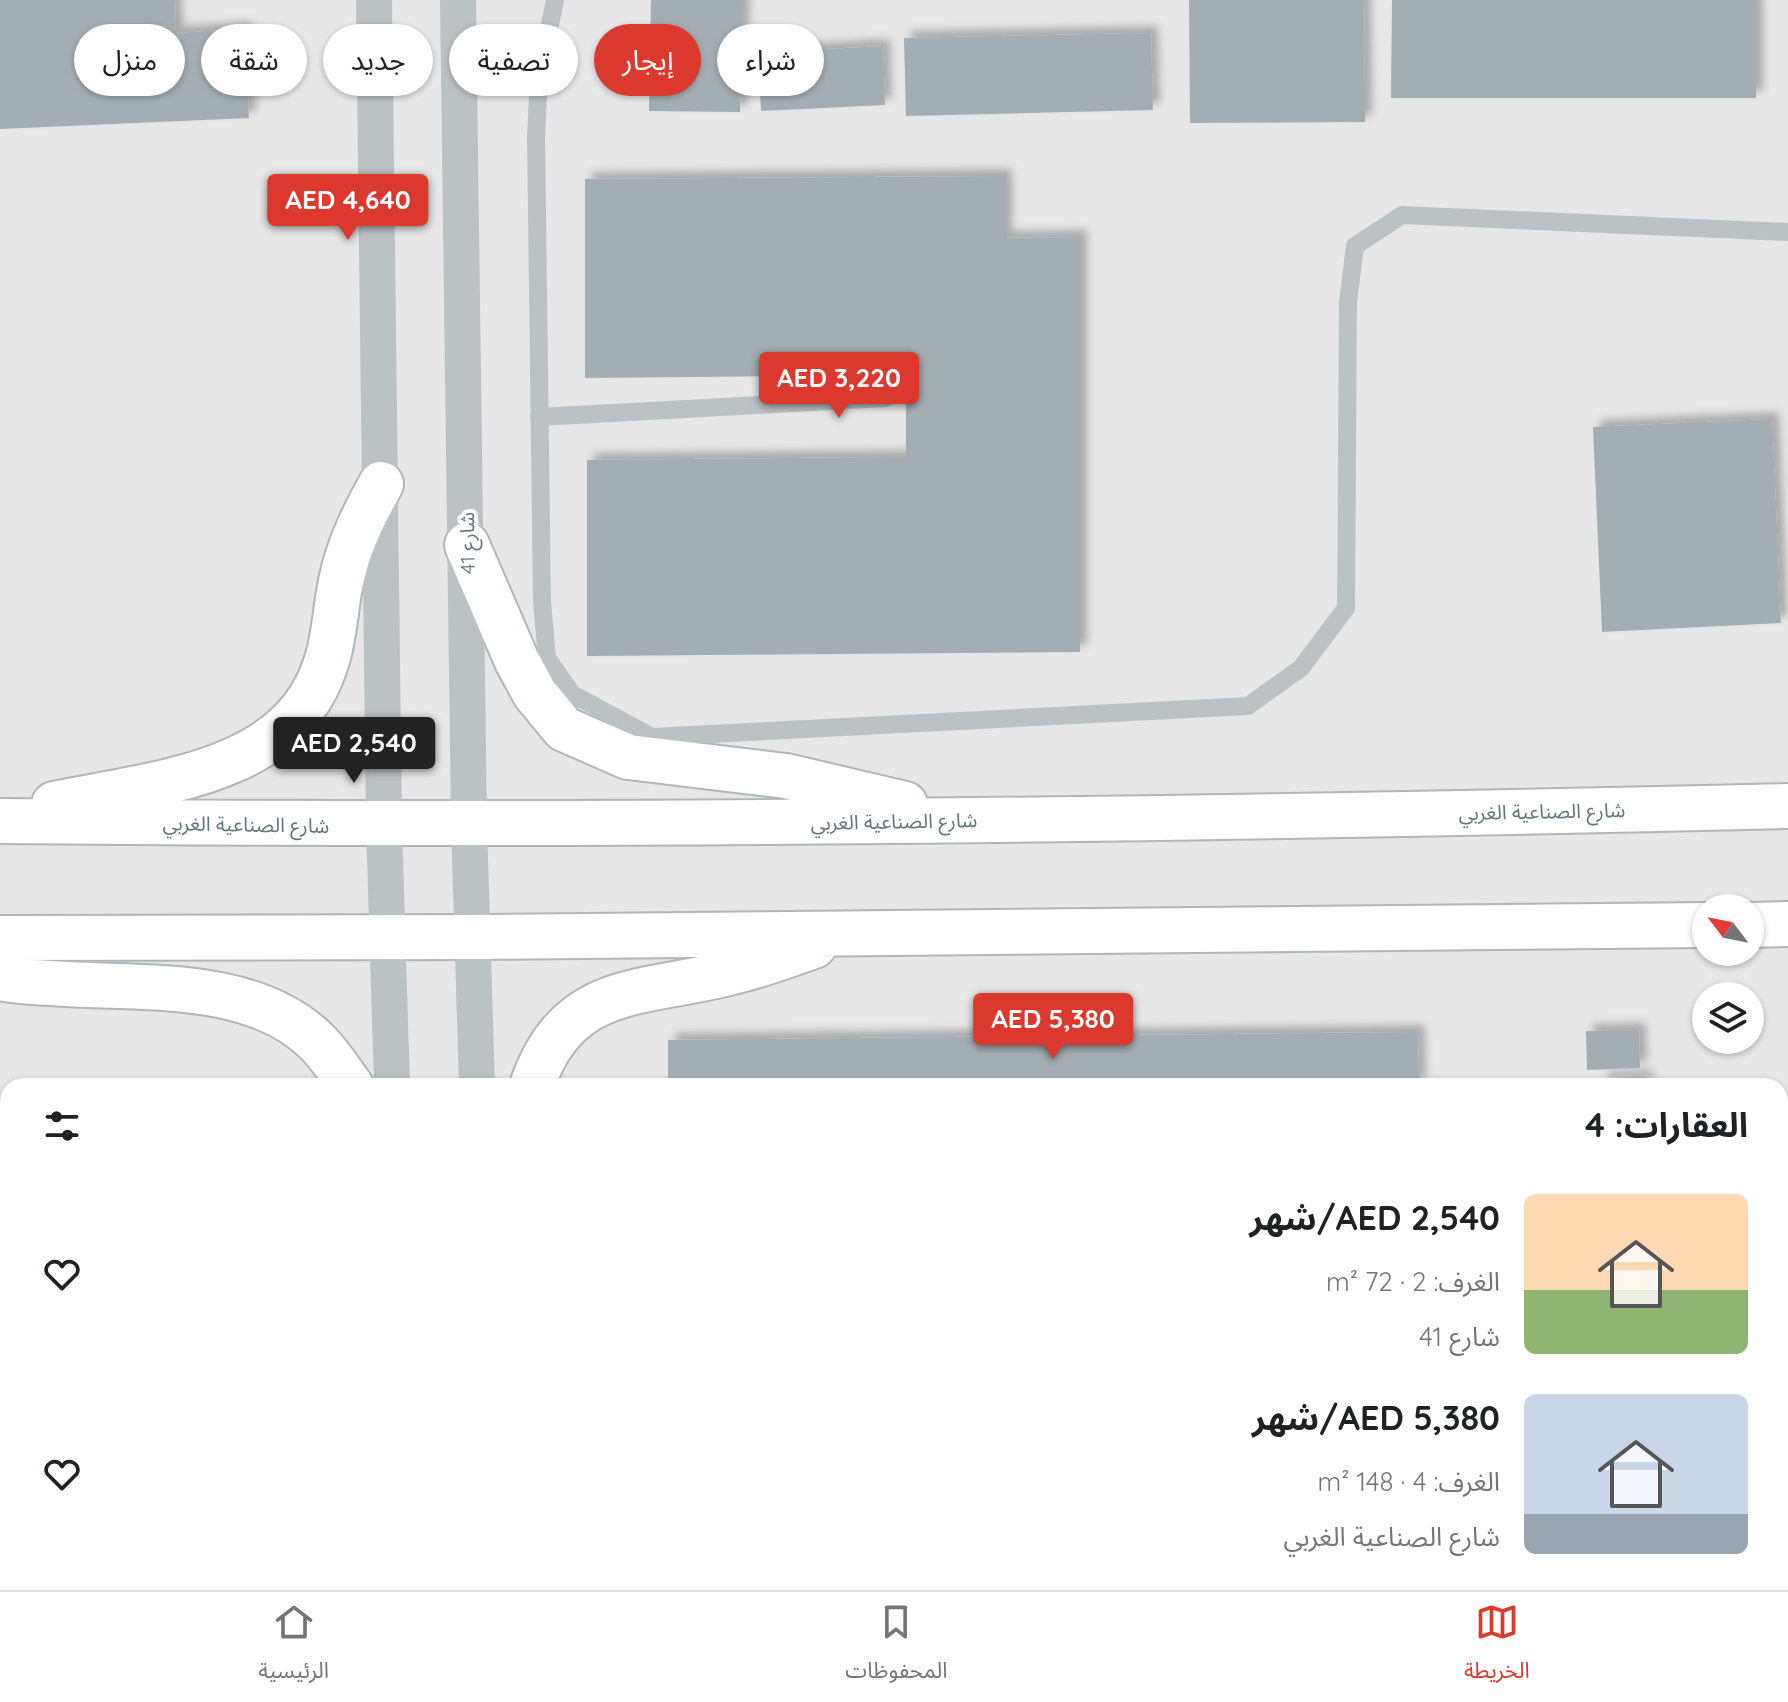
<!DOCTYPE html>
<html lang="ar">
<meta charset="utf-8">
<style>
:root{--surface:#fff;--page:#f2f2f2;--text:#202124;--muted:#757577;--line:#e0e0e0;--accent:#db392e}
body{margin:0;font-family:Quicksand,"Noto Sans Arabic",sans-serif;background:var(--page);color:var(--text);direction:rtl;height:100vh;display:flex;flex-direction:column;font-size:30px;white-space:nowrap}
*{box-sizing:border-box;margin:0}
p{font-size:26px;color:var(--muted)}
.icon{flex:none;width:44px;height:44px;fill:none;stroke:currentColor;stroke-width:2;stroke-linecap:round;stroke-linejoin:round}
.map{position:relative;flex:1;overflow:hidden;direction:ltr}
.side{position:absolute;left:0px;top:1078px;width:1788px;height:512px;display:flex;flex-direction:column;background:var(--surface);border-radius:24px 24px 0 0;box-shadow:0 2px 6px #0004;direction:rtl}
.side>*{flex:none}
.guide{position:absolute;left:24px;top:24px;width:800px;height:72px;direction:rtl;display:flex;gap:16px}
.needle{width:52px;rotate:302deg}
.fabs{position:absolute;left:1692px;top:894px;display:grid;gap:16px}
.fabs a{display:grid;place-items:center;width:72px;height:72px;border-radius:50%;background:var(--surface);box-shadow:0 2px 6px #0004;font-size:40px}
.price{position:absolute;translate:-50% -68px;padding:0 18px;border-radius:8px;background:var(--accent);color:#fff;font-size:26px;line-height:52px;filter:drop-shadow(0 2px 4px #0008)}
.price::after{content:'';position:absolute;left:50%;top:48px;width:24px;height:18px;margin-left:-12px;background:inherit;clip-path:polygon(0 0,100% 0,50% 100%)}
.price.selected{background:#222;color:#fff}
ul{padding:0;list-style:none}
li{display:flex;align-items:center;gap:24px;height:200px;padding:0 40px}
li span{display:grid;place-items:center;flex:none;width:224px;height:160px;border-radius:12px;color:#555}
li>.icon{margin-inline-start:auto}
span .icon{width:96px;height:96px;fill:#fffc;stroke-width:1}
li b{font-size:34px}
h2{display:flex;justify-content:space-between;align-items:center;height:96px;padding:0 40px;font-size:34px}
.tag{padding:0 28px;border-radius:36px;background:var(--surface);box-shadow:0 2px 6px #0004;font-size:28px;line-height:72px}
.tag.selected{background:var(--accent);color:#fff}
.menu{display:flex;justify-content:space-around;align-items:center;height:112px;border-top:2px solid var(--line);background:var(--surface);font-size:22px;color:var(--muted)}
.menu a{display:grid;justify-items:center;gap:4px}
.menu .selected{color:var(--accent)}
.map>svg:first-child{display:block}
.built{fill:#e6e7e6;fill-rule:evenodd}
.building{fill:#a4aeb2;filter:url(#shadow)}
.lines{fill:none;stroke-linecap:round;stroke-linejoin:round}
.primary-casing{stroke:#b0b6b9;stroke-width:48}
.lane{stroke:#bcc2c4;stroke-width:18}
.street{stroke:#bcc2c4;stroke-width:36}
.primary{stroke:#fff;stroke-width:44}
.labels{text-anchor:middle;dominant-baseline:central;stroke-width:8;stroke-linejoin:round;paint-order:stroke}
.street-label{font-size:20px;fill:#62757c;stroke:#fff}
</style>
<div class="map">
<svg width="1788" height="1590" viewBox="0 0 1788 1590">
<defs>
<filter id="shadow"><feDropShadow dx="7" dy="-7" stdDeviation="4" flood-color="#0004"/></filter>
</defs>
<rect width="100%" height="100%" fill="#f6f5f3"/>
<path class="built" d="M0,0H1788V1590H0ZM1706,908H1750V952H1706ZM1706,996H1750V1040H1706ZM8,1086H1780V1582H8Z"/>
<path class="building" d="M0,0H175L176,33L245,29L249,118L0,129Z
M651,0H743L740,112L649,111Z
M1189,0H1364L1365,122L1190,123Z
M1392,0H1756V98H1391Z
M1151,33L1153,110L906,116L904,38Z
M883,46L885,105L761,111L758,53Z
M1005,176V238L1080,237V652L587,656V460L906,457V375L585,378V179Z
M1772,419L1781,623L1602,632L1593,427Z
M1639,1030L1640,1068L1587,1070L1586,1031Z
M1418,1032L1419,1086H668V1040Z
M1646,1077L1647,1086H1601V1078Z
M1780,1279H1788V1394H1780Z"/>
<g class="lines">
<g class="primary-casing">
<path id="primary" d="M467,545L517,661L535,694L564,729L628,757L786,776L905,804
M54,804C152,783 291,776 326,663C336,634 335,602 343,573C351,540 365,513 381,484
M0,821C596,827 1192,820 1788,806
M1750,925L1788,924
M0,938L474,937L1706,925
M0,978C22,983 45,982 67,984C149,989 254,980 317,1042C330,1055 340,1071 351,1086
M532,1086C566,986 635,995 720,975C752,968 783,957 814,946"/>
</g>
<path class="lane" d="M555,0L539,79L536,135L542,602L547,658L572,694L652,737L1248,706L1301,668L1346,608L1348,302L1355,246L1402,215L1788,232
M539,417L886,398"/>
<path class="street" d="M374,0L384,825L392,1086
M458,0L469,824L477,1086
M395,1582V1590
M485,1582V1590"/>
<use href="#primary" class="primary"/>
</g>
<g class="labels">
<g class="street-label">
<text transform="translate(467 543) rotate(-91)">شارع 41</text>
<text transform="translate(1542 811) rotate(-1)">شارع الصناعية الغربي</text>
<text transform="translate(894 821) rotate(-1)">شارع الصناعية الغربي</text>
<text transform="translate(246 824) rotate(1)">شارع الصناعية الغربي</text>
</g>
</g>
</svg>
<div class="fabs">
<a><svg class="needle" viewBox="-14 -14 28 28"><path d="M0-13l5 13h-10z" fill="#e53935"/><path d="M0 13l5-13h-10z" fill="#757577"/></svg></a>
<a><svg class="icon" aria-label="layers" viewBox="0 0 24 24"><path d="M12 4l9 5-9 5-9-5zM3 14l9 5 9-5"/></svg></a>
</div>
<b class="price" style="left:348px;top:242px">AED 4,640</b>
<b class="price" style="left:839px;top:420px">AED 3,220</b>
<b class="price selected" style="left:354px;top:785px">AED 2,540</b>
<b class="price" style="left:1053px;top:1061px">AED 5,380</b>
<div class="guide">
<a class="tag">شراء</a>
<a class="tag selected">إيجار</a>
<a class="tag">تصفية</a>
<a class="tag">جديد</a>
<a class="tag">شقة</a>
<a class="tag">منزل</a>
</div>
<section class="side">
<h2>العقارات: 4<svg class="icon" aria-label="filters" viewBox="0 0 24 24"><path d="M4 7h16M4 17h16"/><circle cx="9" cy="7" r="2"/><circle cx="15" cy="17" r="2"/></svg></h2>
<ul>
<li><span style="background:linear-gradient(#ffd9b3 60%,#8fb573 0)"><svg class="icon" aria-label="home" viewBox="0 0 24 24"><path d="M3 11l9-7 9 7M6 9v11h12V9"/></svg></span><div><b>AED 2,540/شهر</b><p>الغرف: 2 · 72 m²</p><p>شارع 41</p></div><svg class="icon" aria-label="heart" viewBox="0 0 24 24"><path d="M12 20l-8-8c-3-5 5-10 8-4 3-6 11-1 8 4z"/></svg></li>
<li><span style="background:linear-gradient(#c9d6e8 75%,#9aa5b1 0)"><svg class="icon" aria-label="home" viewBox="0 0 24 24"><path d="M3 11l9-7 9 7M6 9v11h12V9"/></svg></span><div><b>AED 5,380/شهر</b><p>الغرف: 4 · 148 m²</p><p>شارع الصناعية الغربي</p></div><svg class="icon" aria-label="heart" viewBox="0 0 24 24"><path d="M12 20l-8-8c-3-5 5-10 8-4 3-6 11-1 8 4z"/></svg></li>
</ul>
</section>
</div>
<nav class="menu">
<a class="selected"><svg class="icon" aria-label="map" viewBox="0 0 24 24"><path d="M3 6l6-2 6 2 6-2v14l-6 2-6-2-6 2zM9 4v14M15 6v14"/></svg>الخريطة</a>
<a><svg class="icon" aria-label="saved" viewBox="0 0 24 24"><path d="M7 4h10v16l-5-4-5 4z"/></svg>المحفوظات</a>
<a><svg class="icon" aria-label="home" viewBox="0 0 24 24"><path d="M3 11l9-7 9 7M6 9v11h12V9"/></svg>الرئيسية</a>
</nav>
